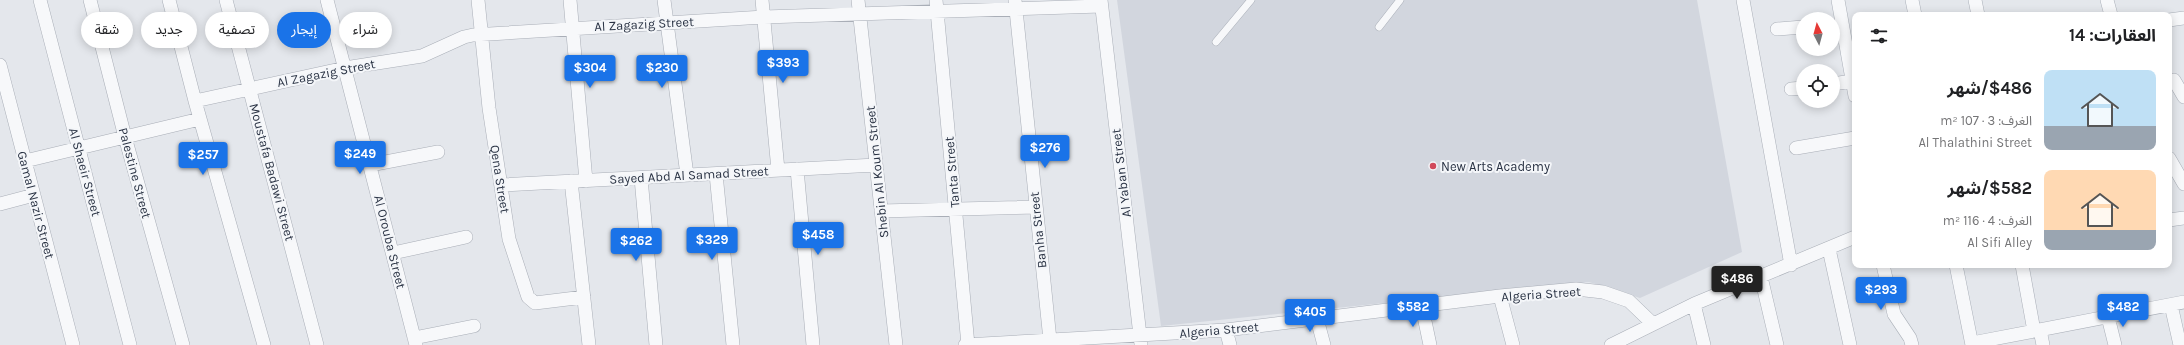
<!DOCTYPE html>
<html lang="ar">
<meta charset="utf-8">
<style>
:root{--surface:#fff;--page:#f2f2f2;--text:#202124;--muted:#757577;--accent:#1a73e8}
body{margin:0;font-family:Karla,"Noto Sans Arabic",sans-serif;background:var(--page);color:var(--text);direction:rtl;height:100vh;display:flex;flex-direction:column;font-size:15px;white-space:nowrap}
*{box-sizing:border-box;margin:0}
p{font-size:13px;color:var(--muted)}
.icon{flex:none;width:22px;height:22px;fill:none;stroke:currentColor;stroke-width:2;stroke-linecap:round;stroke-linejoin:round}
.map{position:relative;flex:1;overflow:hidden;direction:ltr}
.side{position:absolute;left:1852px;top:12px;width:320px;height:256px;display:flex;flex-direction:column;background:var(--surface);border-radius:8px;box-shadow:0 2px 10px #0003;direction:rtl}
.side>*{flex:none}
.guide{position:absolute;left:12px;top:12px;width:380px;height:36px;direction:rtl;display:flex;gap:8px}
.needle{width:26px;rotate:354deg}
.controls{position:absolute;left:1796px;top:12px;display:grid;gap:8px}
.controls a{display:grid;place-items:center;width:44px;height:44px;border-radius:50%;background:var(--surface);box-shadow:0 2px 10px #0003;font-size:20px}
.price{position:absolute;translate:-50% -34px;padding:0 9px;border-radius:4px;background:var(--accent);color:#fff;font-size:13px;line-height:26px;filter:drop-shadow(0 1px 2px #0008)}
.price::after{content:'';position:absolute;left:50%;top:24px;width:12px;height:9px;margin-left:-6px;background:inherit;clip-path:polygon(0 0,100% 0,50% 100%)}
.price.on{background:#222;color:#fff}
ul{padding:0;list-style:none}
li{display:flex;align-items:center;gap:12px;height:100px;padding:0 16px}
li span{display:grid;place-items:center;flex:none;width:112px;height:80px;border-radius:8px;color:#555}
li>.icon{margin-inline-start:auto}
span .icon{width:48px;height:48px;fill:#fffc;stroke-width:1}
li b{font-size:17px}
h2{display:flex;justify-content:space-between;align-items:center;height:48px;padding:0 16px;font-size:17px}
.pill{padding:0 14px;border-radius:18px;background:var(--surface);box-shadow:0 2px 10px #0003;font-size:14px;line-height:36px}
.pill.on{background:var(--accent);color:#fff}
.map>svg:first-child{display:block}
.built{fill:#d2d6de}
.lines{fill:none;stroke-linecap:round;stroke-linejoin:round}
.service-casing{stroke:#a9aeb7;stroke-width:8}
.minor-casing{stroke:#a9aeb7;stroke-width:14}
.service{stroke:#f7f8fa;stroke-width:7}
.minor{stroke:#f7f8fa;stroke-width:13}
.poi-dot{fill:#d1495b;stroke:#f4f6f9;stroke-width:1.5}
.labels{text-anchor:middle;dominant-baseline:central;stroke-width:4;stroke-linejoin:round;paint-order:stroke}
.street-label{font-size:13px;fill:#2b3445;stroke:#f4f6f9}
.poi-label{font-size:13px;fill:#2b3445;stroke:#f4f6f9;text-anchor:start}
</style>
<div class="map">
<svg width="2184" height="345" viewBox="0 0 2184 345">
<rect width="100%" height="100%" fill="#e4e7ec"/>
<path class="built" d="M1117,0H1697L1742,252L1640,298L1589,282L1161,326Z"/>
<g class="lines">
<g class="service-casing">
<path id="service" d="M1379,27L1400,0
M1216,42L1251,0"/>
</g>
<g class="minor-casing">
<path id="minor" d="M40,0L130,345
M90,0L125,137L183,345
M169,0L195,101L264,345
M226,0L317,345
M327,0L416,345
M478,0L489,108L509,239L528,297L535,303L584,297
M570,0L586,181
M664,0L687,175
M762,0L778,170
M858,0L896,345
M936,0L968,345
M1015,0L1050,340
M1101,0L1141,344
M1743,0L1791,265
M1838,0L1855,96
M1912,0L1915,15
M1975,0L1978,15
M2107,0L2111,15
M2169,20L2184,18
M1777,29L1803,27
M0,65L73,345
M2174,80L2184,97
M1833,84L1852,81
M1791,89L1803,88
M195,101L345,68L422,56L464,37L473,35L764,17L1101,6
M1796,148L1855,138
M2169,158L2184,184
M25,161L200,119
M370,165L438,152
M797,169L813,345
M716,174L733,345
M641,178L656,345
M571,181L589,345
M501,185L876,165
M0,204L34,195
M881,211L1036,207
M2169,220L2184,218
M1829,249L1850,345
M393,253L466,237
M1883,265L1894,314L1910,338L1912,345
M1956,265L1972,345
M2022,265L2034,331
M1761,277L1777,345
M1500,296L1513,345
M1694,304L1704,345
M2171,305L2180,345
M1422,307L1430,345
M2108,317L2115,345
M1317,319L1324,345
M1226,330L1230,345
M2040,330L2043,345
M414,338L474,326
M1972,343L2184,302
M965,345L1226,330L1500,296L1576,289L1603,292L1629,301L1653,324
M1611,345L1694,304L1855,237"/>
</g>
<use href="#service" class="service"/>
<use href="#minor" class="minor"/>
</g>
<circle class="poi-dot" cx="1433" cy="166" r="4"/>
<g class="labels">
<g class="street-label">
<text transform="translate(644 24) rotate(-3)">Al Zagazig Street</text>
<text transform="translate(326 73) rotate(-11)">Al Zagazig Street</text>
<text transform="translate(85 172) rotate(75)">Al Shaeir Street</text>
<text transform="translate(272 172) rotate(75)">Moustafa Badawi Street</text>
<text transform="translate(877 172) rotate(-96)">Shebin Al Koum Street</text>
<text transform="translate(952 172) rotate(-95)">Tanta Street</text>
<text transform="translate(135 173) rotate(75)">Palestine Street</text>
<text transform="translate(1121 173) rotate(-97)">Al Yaban Street</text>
<text transform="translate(689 175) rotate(-3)">Sayed Abd Al Samad Street</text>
<text transform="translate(500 179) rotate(81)">Qena Street</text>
<text transform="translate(36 205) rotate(75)">Gamal Nazir Street</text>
<text transform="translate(1038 230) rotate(-96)">Banha Street</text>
<text transform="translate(390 242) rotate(76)">Al Orouba Street</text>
<text transform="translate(1541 294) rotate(-4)">Algeria Street</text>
<text transform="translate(1219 330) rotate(-5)">Algeria Street</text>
</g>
<g class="poi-label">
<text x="1441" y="166">New Arts Academy</text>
</g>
</g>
</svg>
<div class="controls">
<a><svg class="needle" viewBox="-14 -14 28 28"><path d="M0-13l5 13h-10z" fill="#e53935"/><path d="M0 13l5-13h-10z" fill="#757577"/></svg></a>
<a><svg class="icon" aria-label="locate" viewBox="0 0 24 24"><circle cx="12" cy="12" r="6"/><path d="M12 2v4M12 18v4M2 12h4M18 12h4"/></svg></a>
</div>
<b class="price" style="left:783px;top:84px">$393</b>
<b class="price" style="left:590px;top:89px">$304</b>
<b class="price" style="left:662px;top:89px">$230</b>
<b class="price" style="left:1045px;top:169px">$276</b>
<b class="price" style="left:360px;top:175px">$249</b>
<b class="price" style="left:203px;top:176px">$257</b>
<b class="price" style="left:818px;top:256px">$458</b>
<b class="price" style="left:712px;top:261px">$329</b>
<b class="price" style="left:636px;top:262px">$262</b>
<b class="price on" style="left:1737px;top:300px">$486</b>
<b class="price" style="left:1881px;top:311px">$293</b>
<b class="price" style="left:1413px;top:328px">$582</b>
<b class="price" style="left:2123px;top:328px">$482</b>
<b class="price" style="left:1310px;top:333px">$405</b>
<div class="guide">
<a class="pill">شراء</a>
<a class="pill on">إيجار</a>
<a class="pill">تصفية</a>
<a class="pill">جديد</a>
<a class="pill">شقة</a>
</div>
<section class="side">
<h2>العقارات: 14<svg class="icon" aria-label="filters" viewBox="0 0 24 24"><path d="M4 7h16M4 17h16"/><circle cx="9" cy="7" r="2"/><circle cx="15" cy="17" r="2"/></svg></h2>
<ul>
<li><span style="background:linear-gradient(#bfe0f5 70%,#9aa5b1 0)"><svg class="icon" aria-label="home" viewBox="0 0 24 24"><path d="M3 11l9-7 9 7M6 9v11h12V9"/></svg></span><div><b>$486/شهر</b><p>الغرف: 3 · 107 m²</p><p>Al Thalathini Street</p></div></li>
<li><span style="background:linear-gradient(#ffd9b3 75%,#9aa5b1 0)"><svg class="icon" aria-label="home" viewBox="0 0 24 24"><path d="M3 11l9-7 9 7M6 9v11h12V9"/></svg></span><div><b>$582/شهر</b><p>الغرف: 4 · 116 m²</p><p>Al Sifi Alley</p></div></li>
</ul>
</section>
</div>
